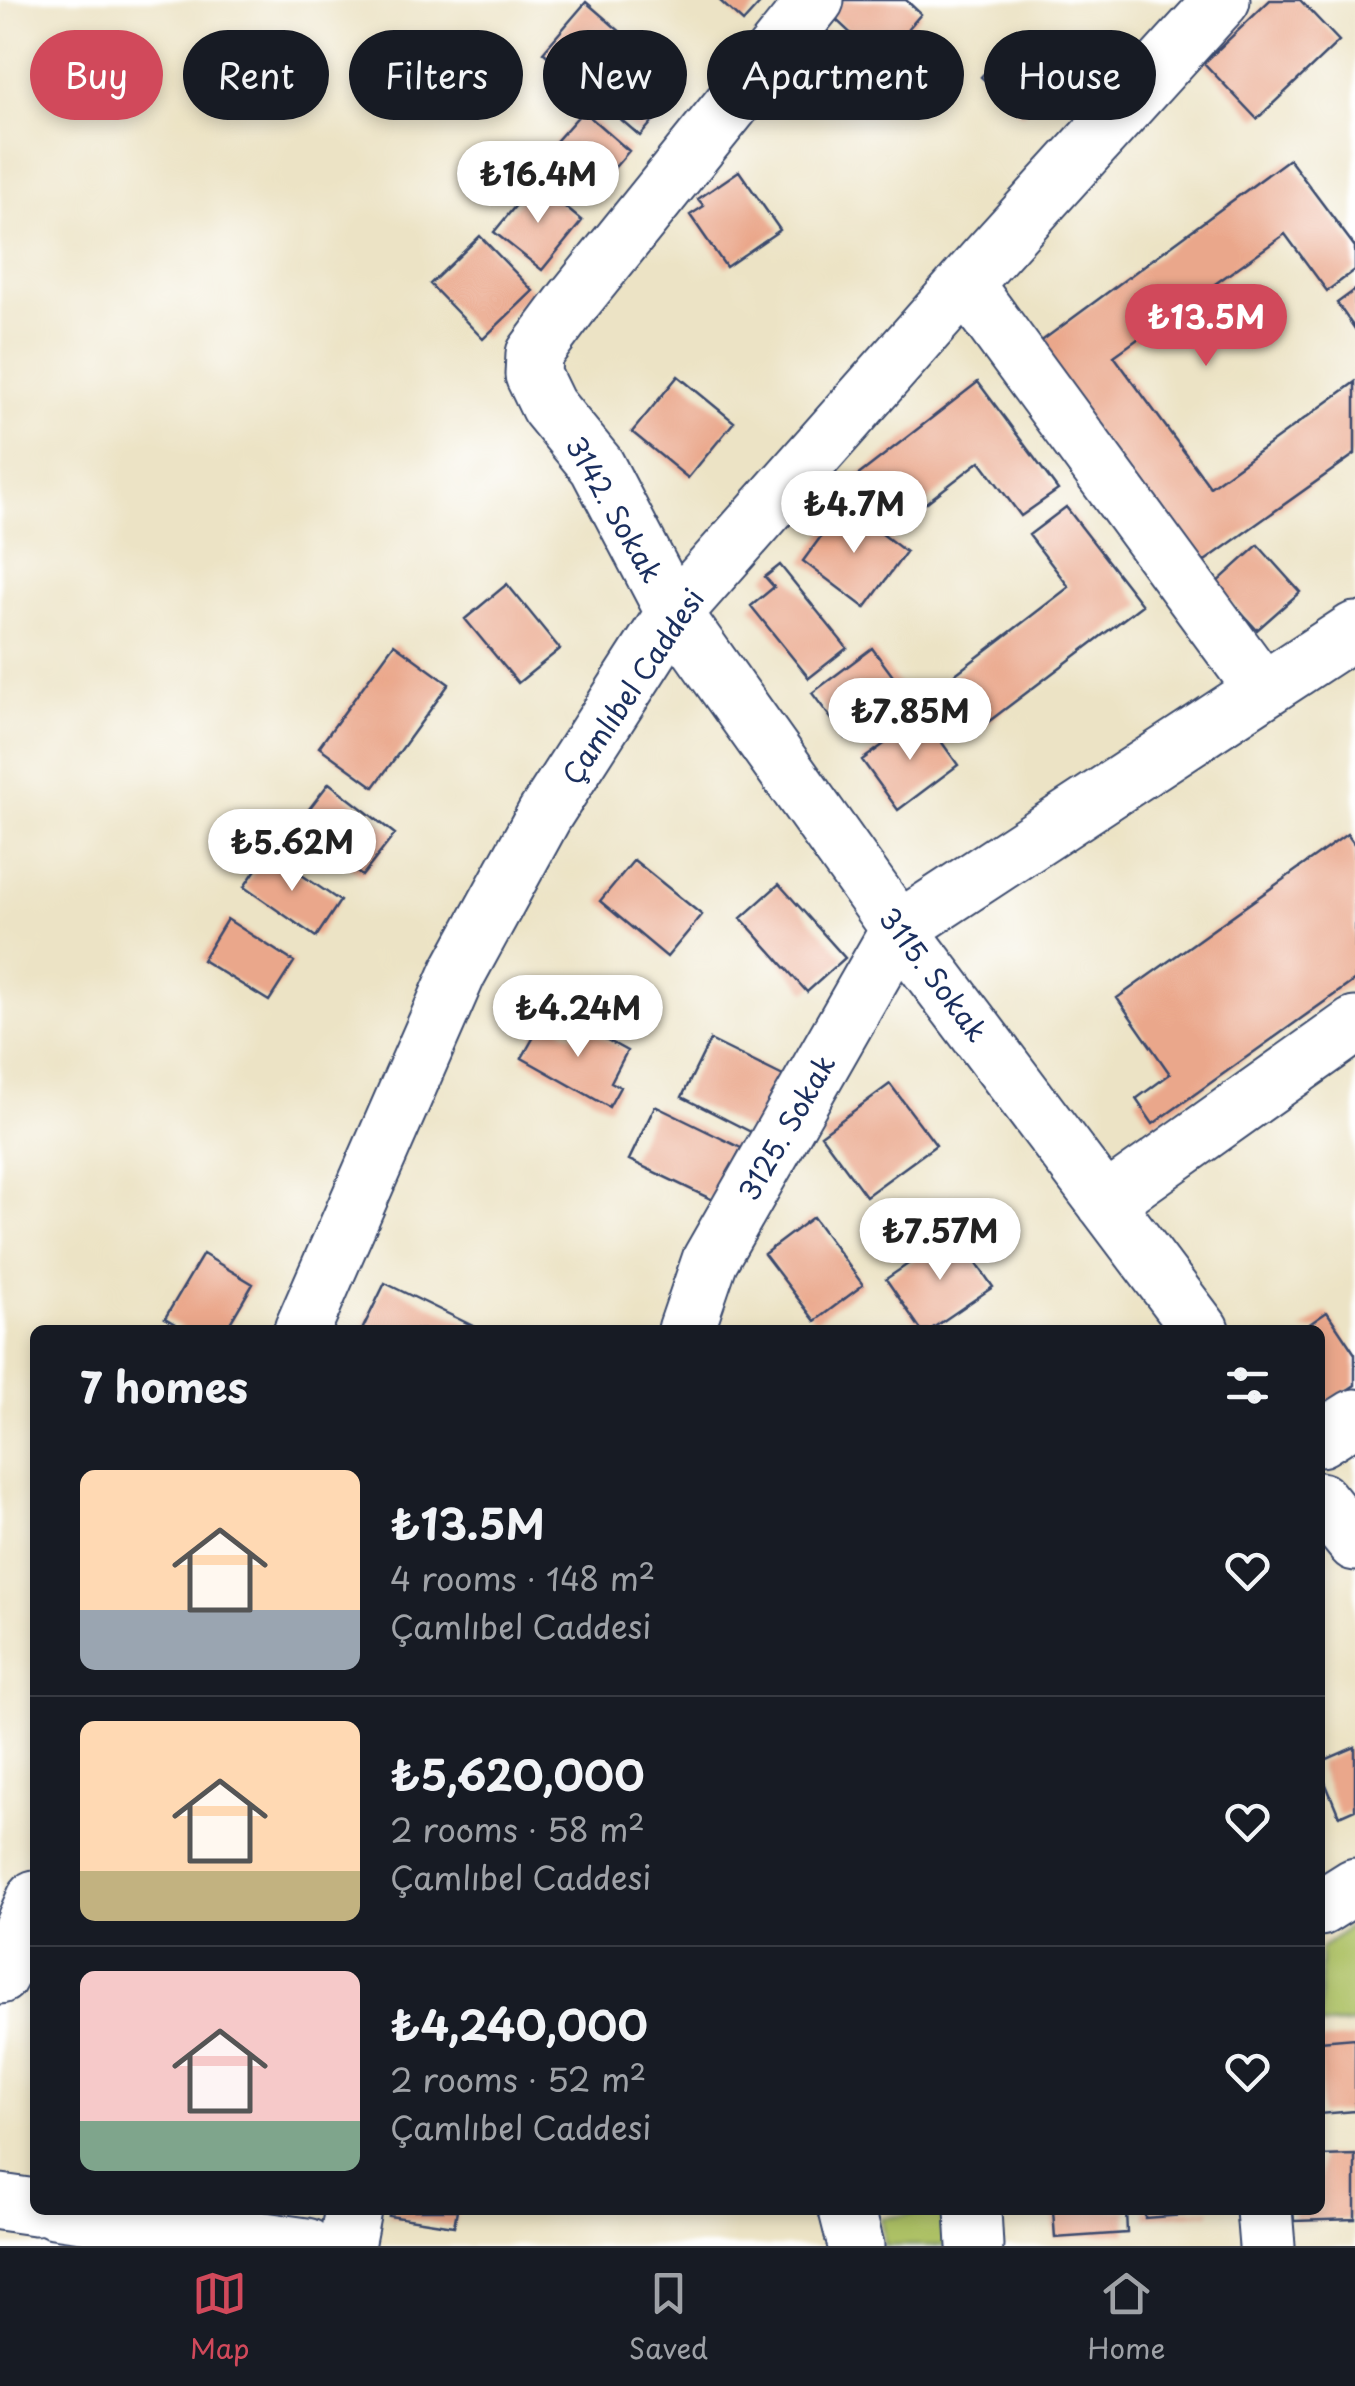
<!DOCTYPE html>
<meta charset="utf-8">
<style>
:root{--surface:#171b24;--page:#20242c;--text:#f1f3f6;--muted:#9ea1a6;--line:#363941;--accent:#d1495b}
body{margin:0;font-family:"Playpen Sans",sans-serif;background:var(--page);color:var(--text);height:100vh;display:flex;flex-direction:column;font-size:38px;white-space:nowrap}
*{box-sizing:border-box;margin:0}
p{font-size:32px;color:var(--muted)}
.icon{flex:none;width:55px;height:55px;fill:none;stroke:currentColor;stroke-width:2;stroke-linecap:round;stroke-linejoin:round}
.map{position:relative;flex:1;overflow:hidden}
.side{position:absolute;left:30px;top:1325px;width:1295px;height:890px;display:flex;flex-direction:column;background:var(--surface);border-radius:15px;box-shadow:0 5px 15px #0003}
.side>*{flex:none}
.banner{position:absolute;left:30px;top:30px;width:1295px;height:90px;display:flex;gap:20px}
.price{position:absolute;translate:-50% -85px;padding:0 22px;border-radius:35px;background:#fff;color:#222;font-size:32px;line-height:65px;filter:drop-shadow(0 2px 5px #0008)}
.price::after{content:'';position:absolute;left:50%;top:60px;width:30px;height:22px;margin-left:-15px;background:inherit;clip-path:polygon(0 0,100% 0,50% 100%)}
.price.selected{background:var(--accent);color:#fff}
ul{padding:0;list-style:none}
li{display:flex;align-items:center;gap:30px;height:250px;padding:0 50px}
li+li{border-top:2px solid var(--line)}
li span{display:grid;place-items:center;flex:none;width:280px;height:200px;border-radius:15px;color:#555}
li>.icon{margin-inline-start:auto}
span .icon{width:120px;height:120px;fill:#fffc;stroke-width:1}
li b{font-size:42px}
h2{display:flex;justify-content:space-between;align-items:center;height:120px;padding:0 50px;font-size:42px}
.tag{padding:0 35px;border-radius:45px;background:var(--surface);box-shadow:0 5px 15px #0003;font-size:35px;line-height:90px}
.tag.selected{background:var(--accent);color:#fff}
.menu{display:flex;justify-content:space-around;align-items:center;height:140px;border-top:2px solid var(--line);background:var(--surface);font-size:28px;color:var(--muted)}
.menu a{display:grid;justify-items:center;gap:5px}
.menu .selected{color:var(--accent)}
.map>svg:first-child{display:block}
.green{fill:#adc165;stroke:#647862;stroke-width:2.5}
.building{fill:#eaa78b}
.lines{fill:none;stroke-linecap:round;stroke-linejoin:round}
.minor-casing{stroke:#3a4a6d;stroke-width:59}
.minor{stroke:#fff;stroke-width:55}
.labels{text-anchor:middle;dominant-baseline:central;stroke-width:8;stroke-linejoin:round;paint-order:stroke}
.street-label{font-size:28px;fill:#1b2f5e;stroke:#fff}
</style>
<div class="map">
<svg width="1355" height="2246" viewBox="0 0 1355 2246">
<rect width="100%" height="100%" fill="#fff"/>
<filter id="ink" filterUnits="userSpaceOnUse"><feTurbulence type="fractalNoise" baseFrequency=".01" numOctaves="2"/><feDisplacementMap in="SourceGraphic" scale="20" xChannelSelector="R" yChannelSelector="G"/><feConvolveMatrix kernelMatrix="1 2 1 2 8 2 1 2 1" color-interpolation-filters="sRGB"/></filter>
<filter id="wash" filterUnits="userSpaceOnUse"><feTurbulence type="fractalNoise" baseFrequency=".0048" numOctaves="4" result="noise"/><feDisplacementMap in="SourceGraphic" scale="40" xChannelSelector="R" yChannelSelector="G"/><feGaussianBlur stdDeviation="2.25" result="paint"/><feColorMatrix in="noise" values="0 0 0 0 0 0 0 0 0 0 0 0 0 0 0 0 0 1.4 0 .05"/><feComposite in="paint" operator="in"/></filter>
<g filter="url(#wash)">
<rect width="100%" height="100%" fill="#ece3c5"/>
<path class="green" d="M1355,1922V2023L1320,2026V1949Z
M945,2210H965L966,2246H884L881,2218Z"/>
<g id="blocks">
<path class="building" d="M719,0H763L743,22Z
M842,0H906L921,14L880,61L830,14Z
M1270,0H1300L1339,41L1257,119L1204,63Z
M586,2L683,86L640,136L543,52Z
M825,30L892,82L866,115L799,62Z
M1016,38L1057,76L1022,114L981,77Z
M583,111L629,151L597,188L551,147Z
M1289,159L1355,247V270L1327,291L1285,234L1114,356L1210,487L1355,382V454L1195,568L1032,348Z
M739,171L780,230L726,267L690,215L704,206L698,199Z
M535,182L582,221L542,270L494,232Z
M480,236L533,291L483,339L430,284Z
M1355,290V329L1337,303Z
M678,376L734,422L688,478L632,432Z
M978,382L1058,490L1021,516L980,461L891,530L852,480Z
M844,505L906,552L865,608L803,561Z
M1066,507L1142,605L967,738L932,692L1069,587L1029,535Z
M1258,545L1300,592L1257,630L1215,584Z
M780,565L847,648L809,678L751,606L774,587L765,577Z
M507,584L560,649L518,683L465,619Z
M394,644L449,684L374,787L319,747Z
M872,648L906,694L846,738L812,693Z
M923,716L958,765L898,810L862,760Z
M329,783L395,834L362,876L296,826Z
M1347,834L1355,845V980L1153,1124L1136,1099L1170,1074L1117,998Z
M268,852L340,901L316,937L244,887Z
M634,860L702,915L667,957L600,901Z
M779,884L845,958L807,992L741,918Z
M227,919L294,962L269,1001L202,960Z
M544,1019L572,1035L578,1024L627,1051L611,1082L620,1087L609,1107L522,1058Z
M710,1040L785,1077L757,1135L682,1097Z
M890,1084L936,1145L866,1196L821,1135Z
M655,1106L741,1148L715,1201L629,1160Z
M813,1217L863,1285L815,1321L764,1254Z
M955,1232L993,1287L930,1330H921L886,1279Z
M203,1254L253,1284L226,1330H185L165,1318Z
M385,1283L473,1326L471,1330H362Z
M1327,1312L1355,1354V1385L1320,1408V1330H1301Z
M1355,1747V1809L1339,1816L1320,1770V1762Z
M1355,2038V2111L1320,2114V2041Z
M1355,2155V2219L1294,2221L1293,2210H1320V2156Z
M390,2210H457L454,2226L389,2216Z
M1053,2210H1126L1127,2233L1055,2238Z
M1145,2210H1210V2213L1145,2218Z"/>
</g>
</g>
<g filter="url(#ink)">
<use href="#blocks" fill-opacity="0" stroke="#3a4a6d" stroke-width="2.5"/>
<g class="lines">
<g class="minor-casing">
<path id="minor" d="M816,0L575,299L534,354L533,375L548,406L597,466L674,613L899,929L1201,1330
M965,284L1263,690
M1105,1203L1355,1025
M302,1330L458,973L545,814L674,613L987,259L1222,0
M686,1330L710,1260L899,929L1355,630
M1320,1439L1355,1417
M1320,1500L1355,1543
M1320,1908L1355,1886
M0,1976L35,1898
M0,2202L35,2207
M54,2210L306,2246
M847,2210L856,2246
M973,2210L975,2246
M1264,2210L1267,2246
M346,2246L353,2210"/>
</g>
<use href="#minor" class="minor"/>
</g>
</g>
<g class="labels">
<g class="street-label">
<text transform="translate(615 509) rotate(60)">3142. Sokak</text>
<text transform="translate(632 686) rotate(-56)">Çamlıbel Caddesi</text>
<text transform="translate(934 974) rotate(53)">3115. Sokak</text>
<text transform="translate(786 1127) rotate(-60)">3125. Sokak</text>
</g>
</g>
</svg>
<b class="price" style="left:538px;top:226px">₺16.4M</b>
<b class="price selected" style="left:1206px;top:369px">₺13.5M</b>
<b class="price" style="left:854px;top:556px">₺4.7M</b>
<b class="price" style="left:910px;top:763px">₺7.85M</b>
<b class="price" style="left:292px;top:894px">₺5.62M</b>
<b class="price" style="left:578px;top:1060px">₺4.24M</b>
<b class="price" style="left:940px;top:1283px">₺7.57M</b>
<div class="banner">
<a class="tag selected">Buy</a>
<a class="tag">Rent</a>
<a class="tag">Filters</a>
<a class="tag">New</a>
<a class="tag">Apartment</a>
<a class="tag">House</a>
</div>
<section class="side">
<h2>7 homes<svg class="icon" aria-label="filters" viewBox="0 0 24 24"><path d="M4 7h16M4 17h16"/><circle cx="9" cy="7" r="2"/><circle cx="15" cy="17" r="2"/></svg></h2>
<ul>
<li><span style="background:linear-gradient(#ffd9b3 70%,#9aa5b1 0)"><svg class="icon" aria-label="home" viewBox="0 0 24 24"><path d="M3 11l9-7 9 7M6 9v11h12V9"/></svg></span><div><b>₺13.5M</b><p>4 rooms · 148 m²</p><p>Çamlıbel Caddesi</p></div><svg class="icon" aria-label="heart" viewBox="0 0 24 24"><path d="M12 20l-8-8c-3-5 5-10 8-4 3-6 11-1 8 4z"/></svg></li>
<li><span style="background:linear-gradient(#ffd9b3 75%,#c2b280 0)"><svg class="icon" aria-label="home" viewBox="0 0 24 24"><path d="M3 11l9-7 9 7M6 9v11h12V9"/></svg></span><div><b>₺5,620,000</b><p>2 rooms · 58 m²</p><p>Çamlıbel Caddesi</p></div><svg class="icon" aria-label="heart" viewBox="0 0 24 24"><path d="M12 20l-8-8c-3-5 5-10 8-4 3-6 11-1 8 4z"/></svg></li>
<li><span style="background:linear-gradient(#f6c9c9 75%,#7fa58c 0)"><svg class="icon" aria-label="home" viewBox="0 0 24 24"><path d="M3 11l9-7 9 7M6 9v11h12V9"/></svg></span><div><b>₺4,240,000</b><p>2 rooms · 52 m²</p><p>Çamlıbel Caddesi</p></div><svg class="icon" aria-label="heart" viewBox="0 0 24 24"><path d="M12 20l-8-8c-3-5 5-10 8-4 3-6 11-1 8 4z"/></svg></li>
</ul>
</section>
</div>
<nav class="menu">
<a class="selected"><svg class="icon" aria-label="map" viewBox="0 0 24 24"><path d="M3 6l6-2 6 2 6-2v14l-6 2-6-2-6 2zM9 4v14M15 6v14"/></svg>Map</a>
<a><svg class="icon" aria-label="saved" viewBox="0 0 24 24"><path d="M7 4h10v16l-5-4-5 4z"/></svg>Saved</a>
<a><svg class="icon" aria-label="home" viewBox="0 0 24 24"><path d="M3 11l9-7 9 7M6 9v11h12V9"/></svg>Home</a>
</nav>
